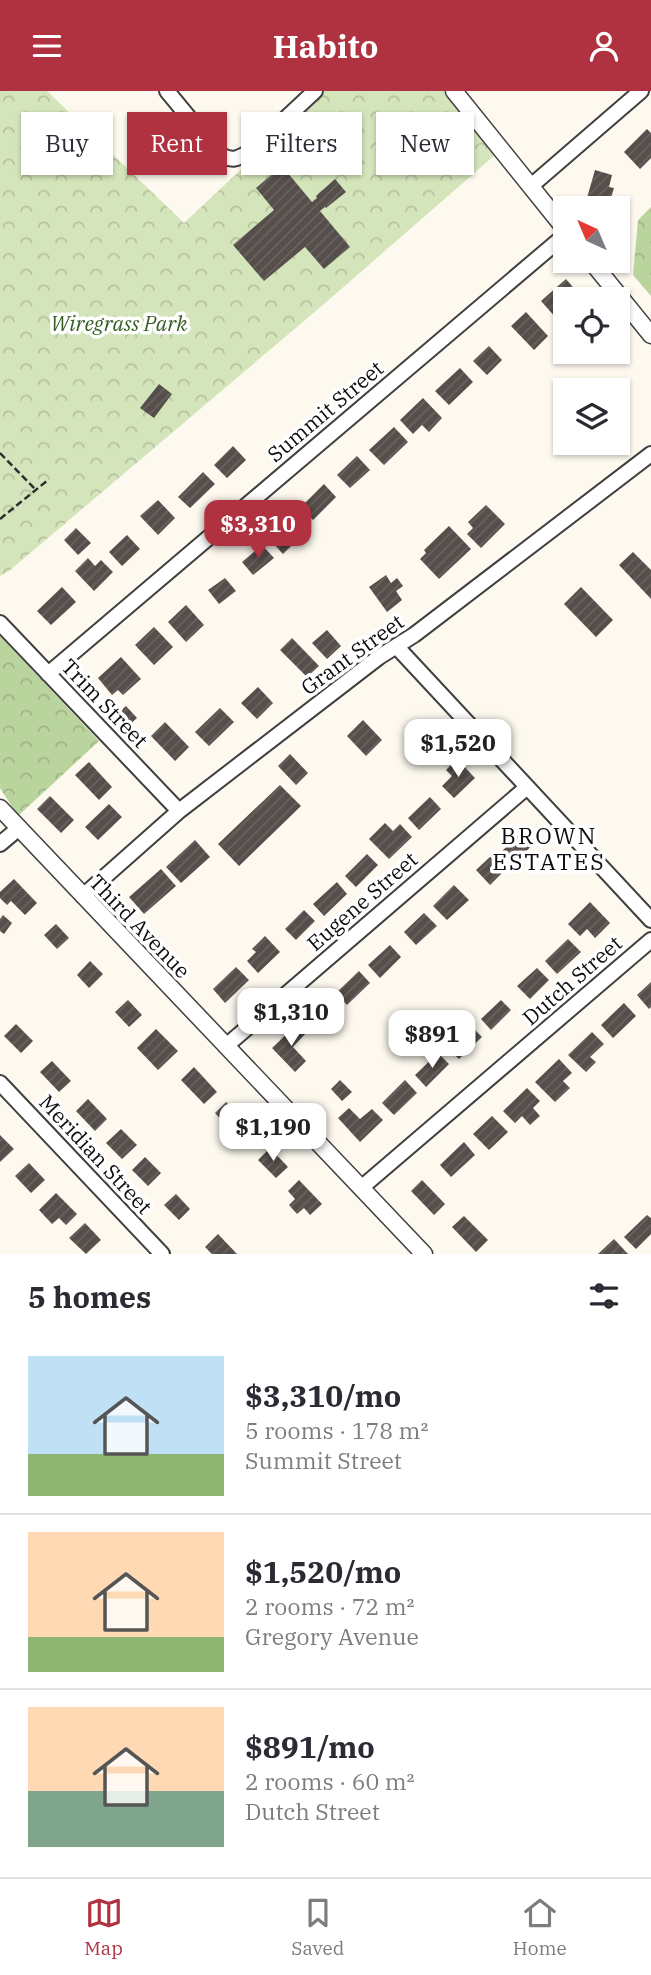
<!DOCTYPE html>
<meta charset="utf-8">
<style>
:root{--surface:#fff;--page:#f7f7f7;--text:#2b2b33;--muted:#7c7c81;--line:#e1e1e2;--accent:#b03241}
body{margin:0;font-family:"IBM Plex Serif",serif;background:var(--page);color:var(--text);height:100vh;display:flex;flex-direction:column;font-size:26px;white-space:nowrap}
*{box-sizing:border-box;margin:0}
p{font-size:23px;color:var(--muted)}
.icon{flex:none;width:38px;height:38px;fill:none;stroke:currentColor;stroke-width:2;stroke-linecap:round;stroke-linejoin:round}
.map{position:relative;height:1163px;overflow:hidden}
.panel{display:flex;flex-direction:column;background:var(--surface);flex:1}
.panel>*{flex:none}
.top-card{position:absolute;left:21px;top:21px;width:609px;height:63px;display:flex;gap:14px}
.needle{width:46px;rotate:316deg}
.tools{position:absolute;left:553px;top:105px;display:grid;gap:14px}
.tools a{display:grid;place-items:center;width:77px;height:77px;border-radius:0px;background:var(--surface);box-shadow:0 2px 5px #0004;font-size:35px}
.price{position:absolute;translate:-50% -60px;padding:0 16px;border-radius:14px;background:#fff;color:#222;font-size:23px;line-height:46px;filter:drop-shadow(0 2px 4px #0008)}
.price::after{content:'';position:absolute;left:50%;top:42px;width:21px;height:16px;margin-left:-10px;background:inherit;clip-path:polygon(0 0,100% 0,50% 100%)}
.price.current{background:var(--accent);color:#fff}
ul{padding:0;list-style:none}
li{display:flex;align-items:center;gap:21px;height:175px;padding:0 28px}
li+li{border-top:2px solid var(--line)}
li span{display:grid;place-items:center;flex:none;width:196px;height:140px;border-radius:0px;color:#555}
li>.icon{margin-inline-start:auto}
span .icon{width:84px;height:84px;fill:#fffc;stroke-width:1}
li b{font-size:30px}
h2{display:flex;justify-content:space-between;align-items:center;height:84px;padding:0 28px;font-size:30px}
.pill{padding:0 24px;border-radius:0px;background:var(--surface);box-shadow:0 2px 5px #0004;font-size:24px;line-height:63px}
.pill.current{background:var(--accent);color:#fff}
header{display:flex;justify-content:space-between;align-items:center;height:91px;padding:0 28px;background:var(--accent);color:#fff;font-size:32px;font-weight:700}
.menu{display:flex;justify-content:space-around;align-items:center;height:98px;border-top:2px solid var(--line);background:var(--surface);font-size:19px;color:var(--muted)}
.menu a{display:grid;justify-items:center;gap:4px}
.menu .current{color:var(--accent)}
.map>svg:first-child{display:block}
.forest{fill:url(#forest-crowns)}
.park{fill:url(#park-crowns)}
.building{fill:url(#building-hatch)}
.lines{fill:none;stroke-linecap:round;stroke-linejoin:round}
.minor-casing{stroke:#404040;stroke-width:18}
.tertiary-casing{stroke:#404040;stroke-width:19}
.path{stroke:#2f2f2f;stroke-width:2.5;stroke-dasharray:7 3.5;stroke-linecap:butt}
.minor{stroke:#fff;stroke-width:14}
.tertiary{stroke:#fff;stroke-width:16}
.labels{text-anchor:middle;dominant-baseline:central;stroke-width:7;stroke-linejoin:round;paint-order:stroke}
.park-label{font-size:21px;font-style:italic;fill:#345f23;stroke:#fff}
.street-label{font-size:21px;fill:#0d0d0d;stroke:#fff}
.neighbourhood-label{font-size:23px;letter-spacing:2px;fill:#0d0d0d;stroke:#fff}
</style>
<header><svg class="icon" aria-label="menu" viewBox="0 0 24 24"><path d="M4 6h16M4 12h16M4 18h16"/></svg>Habito<svg class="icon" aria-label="person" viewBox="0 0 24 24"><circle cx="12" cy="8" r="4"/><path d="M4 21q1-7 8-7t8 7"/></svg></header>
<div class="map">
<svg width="651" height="1163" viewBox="0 0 651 1163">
<defs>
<pattern id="forest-crowns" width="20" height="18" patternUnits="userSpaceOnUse" patternTransform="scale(1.75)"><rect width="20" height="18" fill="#b9d49c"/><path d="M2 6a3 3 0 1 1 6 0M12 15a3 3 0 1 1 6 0" fill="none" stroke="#9eb585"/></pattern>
<pattern id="park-crowns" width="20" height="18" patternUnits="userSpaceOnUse" patternTransform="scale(1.75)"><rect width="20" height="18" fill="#d4e5bb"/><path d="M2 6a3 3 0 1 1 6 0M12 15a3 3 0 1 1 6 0" fill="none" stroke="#b5c3a0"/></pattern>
<pattern id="building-hatch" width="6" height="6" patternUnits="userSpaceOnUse" patternTransform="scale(1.75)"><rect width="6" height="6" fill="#554e4a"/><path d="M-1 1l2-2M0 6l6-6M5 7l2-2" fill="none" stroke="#686360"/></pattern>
</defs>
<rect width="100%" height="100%" fill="#fdf9ef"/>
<path class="forest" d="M651,116V205L633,184L638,129Z
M0,545L99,650L18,725L0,697Z"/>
<path class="park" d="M0,0H47L184,132L325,0H444L495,64L324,213L9,480L0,485Z"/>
<path class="building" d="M647,38L651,42V67L640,78L624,61Z
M282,75L312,111L317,107L316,105L335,88L346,101L326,117L325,116L320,120L350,156L324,178L305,156L264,190L233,154L274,119L256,97Z
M595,79L612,84L609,96L614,97L608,117H584Z
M566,188L578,202L571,208H565V221L557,228L541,210Z
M526,221L548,245L534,259L511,235Z
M565,232V253L555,241Z
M489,255L502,269L487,284L473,270Z
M460,277L473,291L449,314L435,300Z
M159,293L172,303L154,327L140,317Z
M423,307L442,327L429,341L422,334L413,343L400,329Z
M394,336L408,351L384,374L369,359Z
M233,355L246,369L227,387L214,374Z
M357,365L370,379L350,397L337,384Z
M203,381L215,393L190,417L178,406Z
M324,393L336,406L313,429L301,416Z
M158,409L175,427L158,444L140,425Z
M486,414L505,433L481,457L467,443L473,437L468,431Z
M293,425L307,440L283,463L269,448Z
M449,435L471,458L439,488L420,468L426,462L424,459Z
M76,437L91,452L78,464L64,449Z
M127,444L140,458L122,475L109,461Z
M262,454L274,467L253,484L242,471Z
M633,461L651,479V508L619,474Z
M88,467L95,475L101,469L113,481L94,500L75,480Z
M386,484L391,492L397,487L403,495L396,500L402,509L387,521L369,496Z
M225,487L236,500L219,513L208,499Z
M62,496L76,511L51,534L37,520Z
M581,496L613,529L596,546L564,513Z
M186,514L204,534L186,551L168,531Z
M154,536L173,556L154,574L135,554Z
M327,539L341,555L327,568L312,552Z
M292,547L319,575L307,586L280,559Z
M121,566L141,588L123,604L118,599L112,604L98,587Z
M258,596L273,612L257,628L241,612Z
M126,615L137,627L126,637L115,625Z
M220,617L234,631L209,655L195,641Z
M363,629L382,649L366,665L347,645Z
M165,631L189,656L175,670L151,645Z
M290,663L308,682L296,694L278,675Z
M457,668L475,687L454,707L442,695L452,685L446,679Z
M89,671L112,696L99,709L75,684Z
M280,694L301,715L239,775L218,753Z
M50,705L74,729L61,742L37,718Z
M430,706L441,718L419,739L408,727Z
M109,713L122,726L98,749L85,736Z
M385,732L393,740L400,733L412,746L389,768L369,748Z
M524,739L536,751L512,773L501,761Z
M195,749L210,766L181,792L166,776Z
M367,763L378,774L356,796L345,785Z
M491,765L505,779L490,794L476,779Z
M161,778L176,795L144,823L129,806Z
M14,788L37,812L25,824L11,810L7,814L0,807V801Z
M337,791L347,803L324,825L313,813Z
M454,794L469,809L447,829L433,815Z
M590,811L610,832L595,847L587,838L580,845L568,833Z
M304,819L315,830L296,849L285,838Z
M424,822L437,835L416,854L404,841Z
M3,824L12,832L4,843L0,840V828Z
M56,833L69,847L57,858L44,844Z
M265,845L280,861L258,882L247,870L256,861L252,858Z
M568,848L581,861L557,883L545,870Z
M390,854L401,866L380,887L368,874Z
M90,870L103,883L89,897L77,884Z
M236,876L249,889L225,912L213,898Z
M537,877L549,889L530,908L517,895Z
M359,880L370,892L347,914L336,902Z
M651,891V916L649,918L637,904Z
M327,907L339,919L314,942L303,930Z
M128,909L142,924L129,936L115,921Z
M501,909L511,919L491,939L481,928Z
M624,912L636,925L613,947L601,934Z
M16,933L33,950L21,962L4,945Z
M297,933L306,942L293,956L306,970L295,981L272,957Z
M470,934L482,946L459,968L447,956Z
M156,938L178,960L158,979L137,957Z
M592,941L604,953L590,966L596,971L586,981L568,964Z
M438,962L449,973L426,996L415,984Z
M559,968L572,982L563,990L570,997L555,1011L535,991Z
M52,970L71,990L59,1001L40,981Z
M194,976L217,1001L204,1013L181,989Z
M340,989L352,1001L342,1010L331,998Z
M405,989L417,1002L394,1024L382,1012Z
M527,997L540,1010L533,1017L540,1025L530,1034L522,1025L515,1032L503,1020Z
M88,1008L107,1028L95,1040L76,1020Z
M226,1011L253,1038L241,1050L235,1044L229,1050L220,1041L227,1035L215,1022Z
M349,1017L360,1028L372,1018L383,1029L360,1051L338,1027Z
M492,1025L508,1041L489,1059L473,1043Z
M121,1038L137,1054L122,1068L106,1052Z
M0,1044L14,1058L0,1071Z
M464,1051L475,1064L451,1086L440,1074Z
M270,1057L288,1076L276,1087L258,1069Z
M145,1066L161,1082L148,1095L132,1079Z
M29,1072L45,1089L31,1102L15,1085Z
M299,1089L322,1113L310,1124L304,1117L297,1123L289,1114L295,1108L288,1100Z
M422,1089L445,1113L434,1124L411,1100Z
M56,1102L77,1123L66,1134L59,1127L52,1133L39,1119Z
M176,1103L190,1118L179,1129L164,1114Z
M647,1124L651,1127V1143L636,1158L624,1146Z
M464,1125L488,1149L476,1161L452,1136Z
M85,1132L101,1149L86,1163L69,1147Z
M218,1143L237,1163H212L205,1156Z
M614,1148L628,1163H598Z"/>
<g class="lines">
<g class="minor-casing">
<path id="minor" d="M167,0L219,63C233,71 237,68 251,60L315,0
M531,95L641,0
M0,532L179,720
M396,555L651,829
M48,583L565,144
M0,753L19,737
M83,805L179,720L379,566L414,544L651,363
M226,955L526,697
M0,992L162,1163
M361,1097L651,849"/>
</g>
<g class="tertiary-casing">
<path id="tertiary" d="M454,0L565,138
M591,170L651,244
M0,717L424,1163"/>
</g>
<path class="path" d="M0,362L36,399
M0,428L48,389"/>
<use href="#minor" class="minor"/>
<use href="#tertiary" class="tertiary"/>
</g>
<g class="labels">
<g class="park-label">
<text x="119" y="232">Wiregrass Park</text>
</g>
<g class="street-label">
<text transform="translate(325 320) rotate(-40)">Summit Street</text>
<text transform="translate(352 563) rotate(-36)">Grant Street</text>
<text transform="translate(105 612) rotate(46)">Trim Street</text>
<text transform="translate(362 810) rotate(-41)">Eugene Street</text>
<text transform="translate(140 835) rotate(46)">Third Avenue</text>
<text transform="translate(572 889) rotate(-41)">Dutch Street</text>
<text transform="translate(96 1063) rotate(47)">Meridian Street</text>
</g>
<g class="neighbourhood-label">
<text x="549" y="744">BROWN<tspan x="549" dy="26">ESTATES</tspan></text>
</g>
</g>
</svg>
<div class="tools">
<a><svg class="needle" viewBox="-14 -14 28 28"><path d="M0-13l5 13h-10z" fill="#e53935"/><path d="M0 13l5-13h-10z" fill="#7c7c81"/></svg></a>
<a><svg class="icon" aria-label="locate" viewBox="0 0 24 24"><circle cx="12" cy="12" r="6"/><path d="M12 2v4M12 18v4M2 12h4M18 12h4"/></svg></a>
<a><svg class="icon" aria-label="layers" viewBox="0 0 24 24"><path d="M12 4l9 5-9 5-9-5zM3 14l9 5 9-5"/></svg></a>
</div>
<b class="price current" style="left:258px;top:469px">$3,310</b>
<b class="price" style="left:458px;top:688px">$1,520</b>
<b class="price" style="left:291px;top:957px">$1,310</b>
<b class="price" style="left:432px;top:979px">$891</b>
<b class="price" style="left:273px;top:1072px">$1,190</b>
<div class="top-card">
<a class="pill">Buy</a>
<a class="pill current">Rent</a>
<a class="pill">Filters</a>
<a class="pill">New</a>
</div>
</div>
<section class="panel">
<h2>5 homes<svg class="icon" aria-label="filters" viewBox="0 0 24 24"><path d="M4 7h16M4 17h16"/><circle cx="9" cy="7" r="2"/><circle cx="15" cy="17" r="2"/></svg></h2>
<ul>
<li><span style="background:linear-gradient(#bfe0f5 70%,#8fb573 0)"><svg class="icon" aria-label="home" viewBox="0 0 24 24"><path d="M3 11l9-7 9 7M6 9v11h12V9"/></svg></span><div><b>$3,310/mo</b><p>5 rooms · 178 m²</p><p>Summit Street</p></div></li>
<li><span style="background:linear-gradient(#ffd9b3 75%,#8fb573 0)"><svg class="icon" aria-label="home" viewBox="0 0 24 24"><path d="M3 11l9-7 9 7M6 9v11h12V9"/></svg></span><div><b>$1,520/mo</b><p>2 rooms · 72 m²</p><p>Gregory Avenue</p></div></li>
<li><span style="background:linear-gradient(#ffd9b3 60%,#7fa58c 0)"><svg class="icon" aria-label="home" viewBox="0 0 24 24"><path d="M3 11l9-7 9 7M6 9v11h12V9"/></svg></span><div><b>$891/mo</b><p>2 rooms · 60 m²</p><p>Dutch Street</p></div></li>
</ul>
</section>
<nav class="menu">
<a class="current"><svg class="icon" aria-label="map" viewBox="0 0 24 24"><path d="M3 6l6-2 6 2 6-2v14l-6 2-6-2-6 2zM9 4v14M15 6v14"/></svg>Map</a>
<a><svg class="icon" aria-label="saved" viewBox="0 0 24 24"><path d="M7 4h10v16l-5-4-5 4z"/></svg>Saved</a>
<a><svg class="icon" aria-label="home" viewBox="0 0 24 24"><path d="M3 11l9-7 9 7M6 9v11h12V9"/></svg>Home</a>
</nav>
